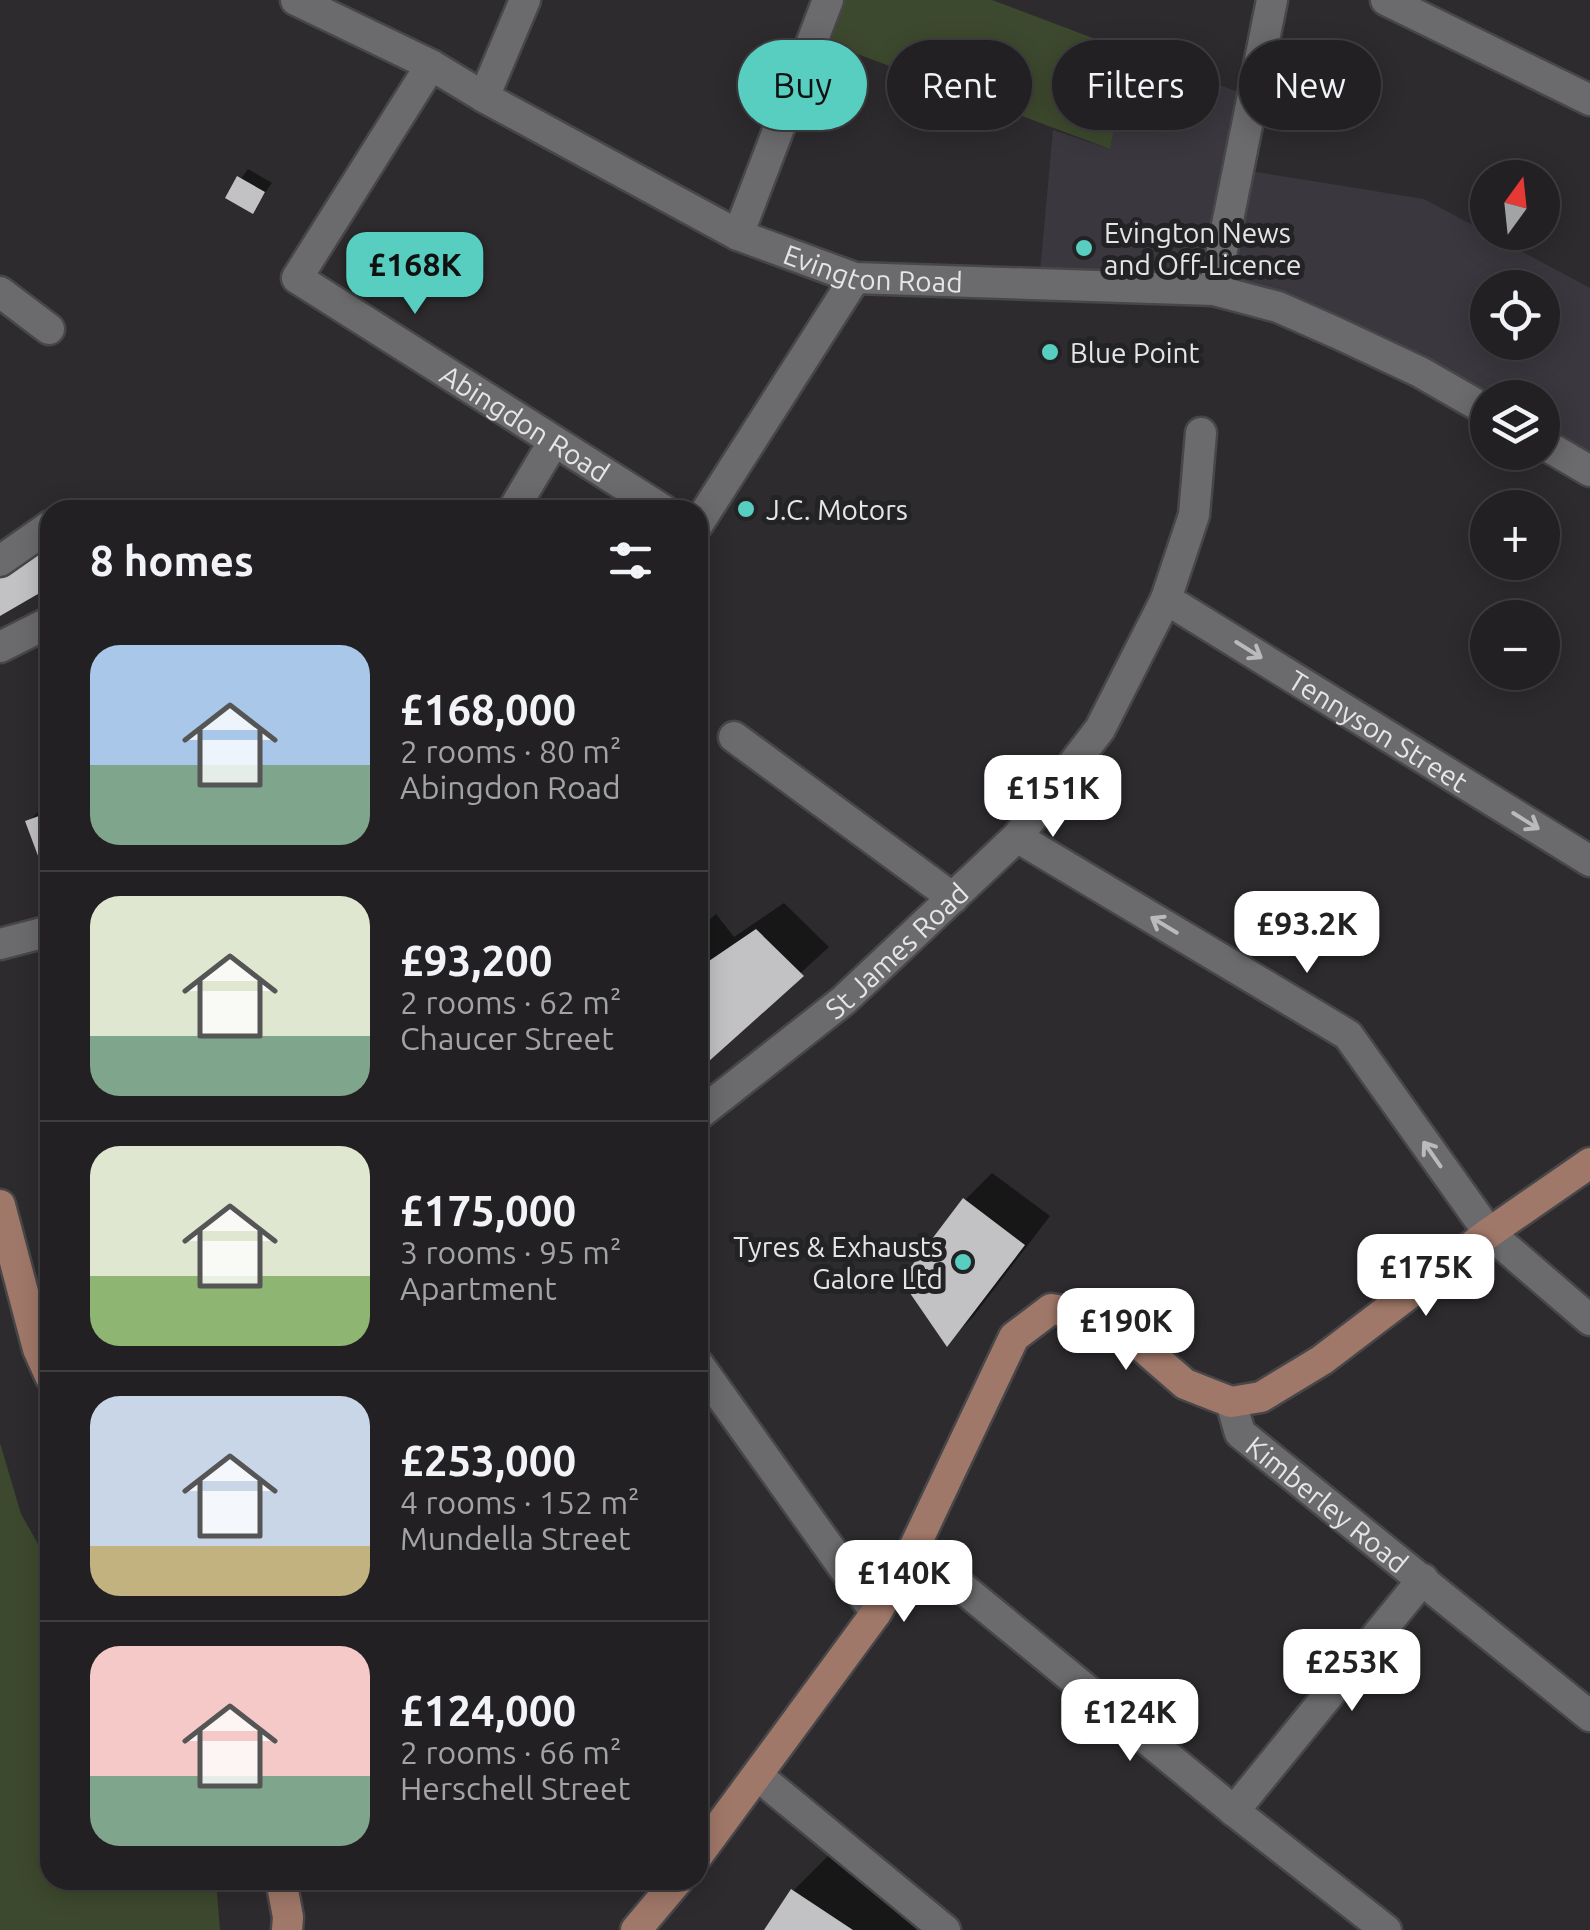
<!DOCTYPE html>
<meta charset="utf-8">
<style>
:root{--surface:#222022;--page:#2a282a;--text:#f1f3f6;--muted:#a2a3a5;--line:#3f3e40;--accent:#58cec1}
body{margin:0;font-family:Ubuntu,sans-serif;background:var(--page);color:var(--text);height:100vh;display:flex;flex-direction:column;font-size:38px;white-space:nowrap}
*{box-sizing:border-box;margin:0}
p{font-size:32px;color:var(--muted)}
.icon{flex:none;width:55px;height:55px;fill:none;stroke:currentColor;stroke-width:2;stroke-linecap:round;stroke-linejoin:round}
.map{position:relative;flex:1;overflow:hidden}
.side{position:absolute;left:40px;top:500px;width:668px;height:1390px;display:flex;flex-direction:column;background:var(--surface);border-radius:30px;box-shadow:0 5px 25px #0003,0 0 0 2px var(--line)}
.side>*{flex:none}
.guide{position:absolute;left:738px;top:40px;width:702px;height:90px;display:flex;gap:20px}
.needle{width:65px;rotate:15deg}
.fabs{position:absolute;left:1470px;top:160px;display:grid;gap:20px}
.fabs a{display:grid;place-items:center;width:90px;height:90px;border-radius:50%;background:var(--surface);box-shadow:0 5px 25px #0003,0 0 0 2px var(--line);font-size:50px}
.price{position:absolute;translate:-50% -85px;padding:0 22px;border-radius:20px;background:#fff;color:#222;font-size:32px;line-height:65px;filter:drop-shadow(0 2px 5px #0008)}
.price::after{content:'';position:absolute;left:50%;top:60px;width:30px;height:22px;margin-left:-15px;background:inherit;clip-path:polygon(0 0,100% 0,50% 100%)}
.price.selected{background:var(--accent);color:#111}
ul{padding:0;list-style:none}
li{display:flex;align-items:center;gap:30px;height:250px;padding:0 50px}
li+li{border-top:2px solid var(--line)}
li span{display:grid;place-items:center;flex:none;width:280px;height:200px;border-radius:30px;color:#555}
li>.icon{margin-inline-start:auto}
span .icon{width:120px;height:120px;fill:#fffc;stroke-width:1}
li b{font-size:42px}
h2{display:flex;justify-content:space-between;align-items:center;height:120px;padding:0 50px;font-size:42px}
.chip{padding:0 35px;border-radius:45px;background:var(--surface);box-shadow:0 5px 25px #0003,0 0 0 2px var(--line);font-size:35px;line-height:90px}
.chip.selected{background:var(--accent);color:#111}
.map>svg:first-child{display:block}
.built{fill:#3b373e;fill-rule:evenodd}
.green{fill:#3d492e}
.shadow{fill:#0007}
.building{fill:#c2c1c4}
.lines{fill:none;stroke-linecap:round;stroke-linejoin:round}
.minor-casing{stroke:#474648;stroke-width:35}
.major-casing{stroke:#474648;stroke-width:35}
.minor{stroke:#6b6a6d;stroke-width:30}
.major{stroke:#a07869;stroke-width:30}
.oneway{stroke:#bab9bc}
.poi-dot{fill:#58cec1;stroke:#232224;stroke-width:4}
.labels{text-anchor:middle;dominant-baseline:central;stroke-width:10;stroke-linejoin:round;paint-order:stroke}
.poi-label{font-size:28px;fill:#e5e4e6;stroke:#232224;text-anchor:start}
.street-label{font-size:28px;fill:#e5e4e6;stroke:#232224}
</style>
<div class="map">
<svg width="1590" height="1930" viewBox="0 0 1590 1930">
<rect width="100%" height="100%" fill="#2d2b2e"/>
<path class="built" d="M1130,52L1252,97L1238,169L1424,199L1590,288V471L1543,443L1542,398H1488L1278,307L1039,283L1053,130L1110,149ZM1488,288H1542V342H1488Z"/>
<path class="green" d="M828,0H992L1130,52L1110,149L815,38Z
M0,1443L21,1514L50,1565V1880H216L220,1930H0Z"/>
<path class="shadow" d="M248,169L272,183L252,211L228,197Z
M50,800V882L28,822Z
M784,903L829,947L698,1067V929L716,914L734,937Z
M992,1173L1050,1216L973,1317L947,1343L965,1200Z
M829,1855L933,1924L929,1930H767L793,1891Z"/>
<path class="building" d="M237,176L265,192L253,214L225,198Z
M42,546L50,555V587L0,616V570Z
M50,812V888L25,821Z
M756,929L804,976L698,1071V952L706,963Z
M963,1198L1025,1245L947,1347L901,1280Z
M791,1889L853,1930H764Z"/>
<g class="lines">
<g class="minor-casing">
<g id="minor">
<path id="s1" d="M296,0L431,65L484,97L738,235L855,278L1214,290L1278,307L1337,333L1420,372L1488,411"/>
<path d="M1386,0L1590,100"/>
<path id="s2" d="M431,65L297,278L663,510"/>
<path d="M484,97L525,0"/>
<path d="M738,235L828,0"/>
<path d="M1214,290L1272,0"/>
<path d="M0,292L49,329"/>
<path d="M1542,443L1590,471"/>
<path d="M513,510L554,441"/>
<path d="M698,524L855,278"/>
<path d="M0,561L50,526"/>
<path id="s3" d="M1166,599L1590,861"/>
<path d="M0,647L50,622"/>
<path d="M734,737L953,898"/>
<path d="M1017,837L1348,1035L1489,1233L1590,1320"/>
<path d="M0,944L50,931"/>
<path id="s4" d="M698,1115L844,1000L1017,837L1100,729L1166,599L1194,515L1201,433"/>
<path d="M698,1364L876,1613"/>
<path id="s5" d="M1231,1402L1240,1433L1590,1716"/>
<path d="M914,1548L1234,1811L1386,1930"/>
<path d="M758,1776L945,1930"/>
<path d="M1234,1811L1423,1579"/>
</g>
</g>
<g class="major-casing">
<path id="major" d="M0,1205L38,1349L50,1376
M698,1855L876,1613L914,1548L1014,1337L1051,1309L1109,1318L1185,1384L1231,1402L1261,1397L1322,1360L1489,1233L1590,1163
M281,1880L288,1917L287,1930
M636,1930L678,1880"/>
</g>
<use href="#minor" class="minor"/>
<use href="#major" class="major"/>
</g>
<defs><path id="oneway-shaft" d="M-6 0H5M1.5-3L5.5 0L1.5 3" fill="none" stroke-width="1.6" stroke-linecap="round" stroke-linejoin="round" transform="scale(2.5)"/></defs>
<g class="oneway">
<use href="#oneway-shaft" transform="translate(1249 650) rotate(32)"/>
<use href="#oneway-shaft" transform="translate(1526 821) rotate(32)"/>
<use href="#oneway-shaft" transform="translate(1164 925) rotate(-149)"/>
<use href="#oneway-shaft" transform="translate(1432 1154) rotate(-125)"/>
</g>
<g class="poi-dot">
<circle cx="1084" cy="248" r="10"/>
<circle cx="1050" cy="352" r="10"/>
<circle cx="746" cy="509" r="10"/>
<circle cx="963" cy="1262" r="10"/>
</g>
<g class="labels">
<g class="poi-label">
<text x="1104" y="232">Evington News<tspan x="1104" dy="32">and Off-Licence</tspan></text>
<text x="1070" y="352">Blue Point</text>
<text x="766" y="509">J.C. Motors</text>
<text x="943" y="1246" text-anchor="end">Tyres &amp; Exhausts<tspan x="943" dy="32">Galore Ltd</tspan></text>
</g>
<g class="street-label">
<text stroke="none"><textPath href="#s1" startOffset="642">Evington Road</textPath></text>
<text stroke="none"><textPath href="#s2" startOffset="522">Abingdon Road</textPath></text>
<text stroke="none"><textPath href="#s3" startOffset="250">Tennyson Street</textPath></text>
<text stroke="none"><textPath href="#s4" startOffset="258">St James Road</textPath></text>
<text stroke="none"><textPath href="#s5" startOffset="145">Kimberley Road</textPath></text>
</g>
</g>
</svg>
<div class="fabs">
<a><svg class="needle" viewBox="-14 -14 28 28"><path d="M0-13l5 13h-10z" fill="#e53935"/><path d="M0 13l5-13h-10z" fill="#a2a3a5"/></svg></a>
<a><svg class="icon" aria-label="locate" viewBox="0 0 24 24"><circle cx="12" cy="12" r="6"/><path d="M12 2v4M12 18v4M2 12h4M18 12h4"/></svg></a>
<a><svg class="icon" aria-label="layers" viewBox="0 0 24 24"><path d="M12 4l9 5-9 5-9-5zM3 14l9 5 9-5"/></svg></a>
<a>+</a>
<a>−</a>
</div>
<b class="price selected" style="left:415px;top:317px">£168K</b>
<b class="price" style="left:1053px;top:840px">£151K</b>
<b class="price" style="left:1307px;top:976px">£93.2K</b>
<b class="price" style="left:1426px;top:1319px">£175K</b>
<b class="price" style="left:1126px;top:1373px">£190K</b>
<b class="price" style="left:904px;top:1625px">£140K</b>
<b class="price" style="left:1352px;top:1714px">£253K</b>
<b class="price" style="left:1130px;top:1764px">£124K</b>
<div class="guide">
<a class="chip selected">Buy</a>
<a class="chip">Rent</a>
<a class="chip">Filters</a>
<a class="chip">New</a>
</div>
<section class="side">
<h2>8 homes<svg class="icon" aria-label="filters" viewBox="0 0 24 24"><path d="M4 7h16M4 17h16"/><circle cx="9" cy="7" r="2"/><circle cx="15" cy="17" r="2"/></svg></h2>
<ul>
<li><span style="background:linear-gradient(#a9c7e8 60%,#7fa58c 0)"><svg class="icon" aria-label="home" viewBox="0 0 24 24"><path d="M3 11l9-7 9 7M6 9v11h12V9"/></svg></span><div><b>£168,000</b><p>2 rooms · 80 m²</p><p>Abingdon Road</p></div></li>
<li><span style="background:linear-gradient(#dfe7d0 70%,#7fa58c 0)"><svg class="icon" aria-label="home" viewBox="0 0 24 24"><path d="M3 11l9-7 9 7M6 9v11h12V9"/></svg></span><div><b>£93,200</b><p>2 rooms · 62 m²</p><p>Chaucer Street</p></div></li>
<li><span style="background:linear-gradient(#dfe7d0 65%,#8fb573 0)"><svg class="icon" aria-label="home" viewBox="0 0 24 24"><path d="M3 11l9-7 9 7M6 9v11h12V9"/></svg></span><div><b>£175,000</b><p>3 rooms · 95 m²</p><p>Apartment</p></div></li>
<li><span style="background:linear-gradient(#c9d6e8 75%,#c2b280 0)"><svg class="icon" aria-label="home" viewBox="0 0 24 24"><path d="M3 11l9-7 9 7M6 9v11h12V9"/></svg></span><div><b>£253,000</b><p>4 rooms · 152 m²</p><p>Mundella Street</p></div></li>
<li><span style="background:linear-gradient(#f6c9c9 65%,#7fa58c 0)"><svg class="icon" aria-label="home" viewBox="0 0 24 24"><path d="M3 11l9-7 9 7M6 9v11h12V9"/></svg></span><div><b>£124,000</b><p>2 rooms · 66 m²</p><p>Herschell Street</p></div></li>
</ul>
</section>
</div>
